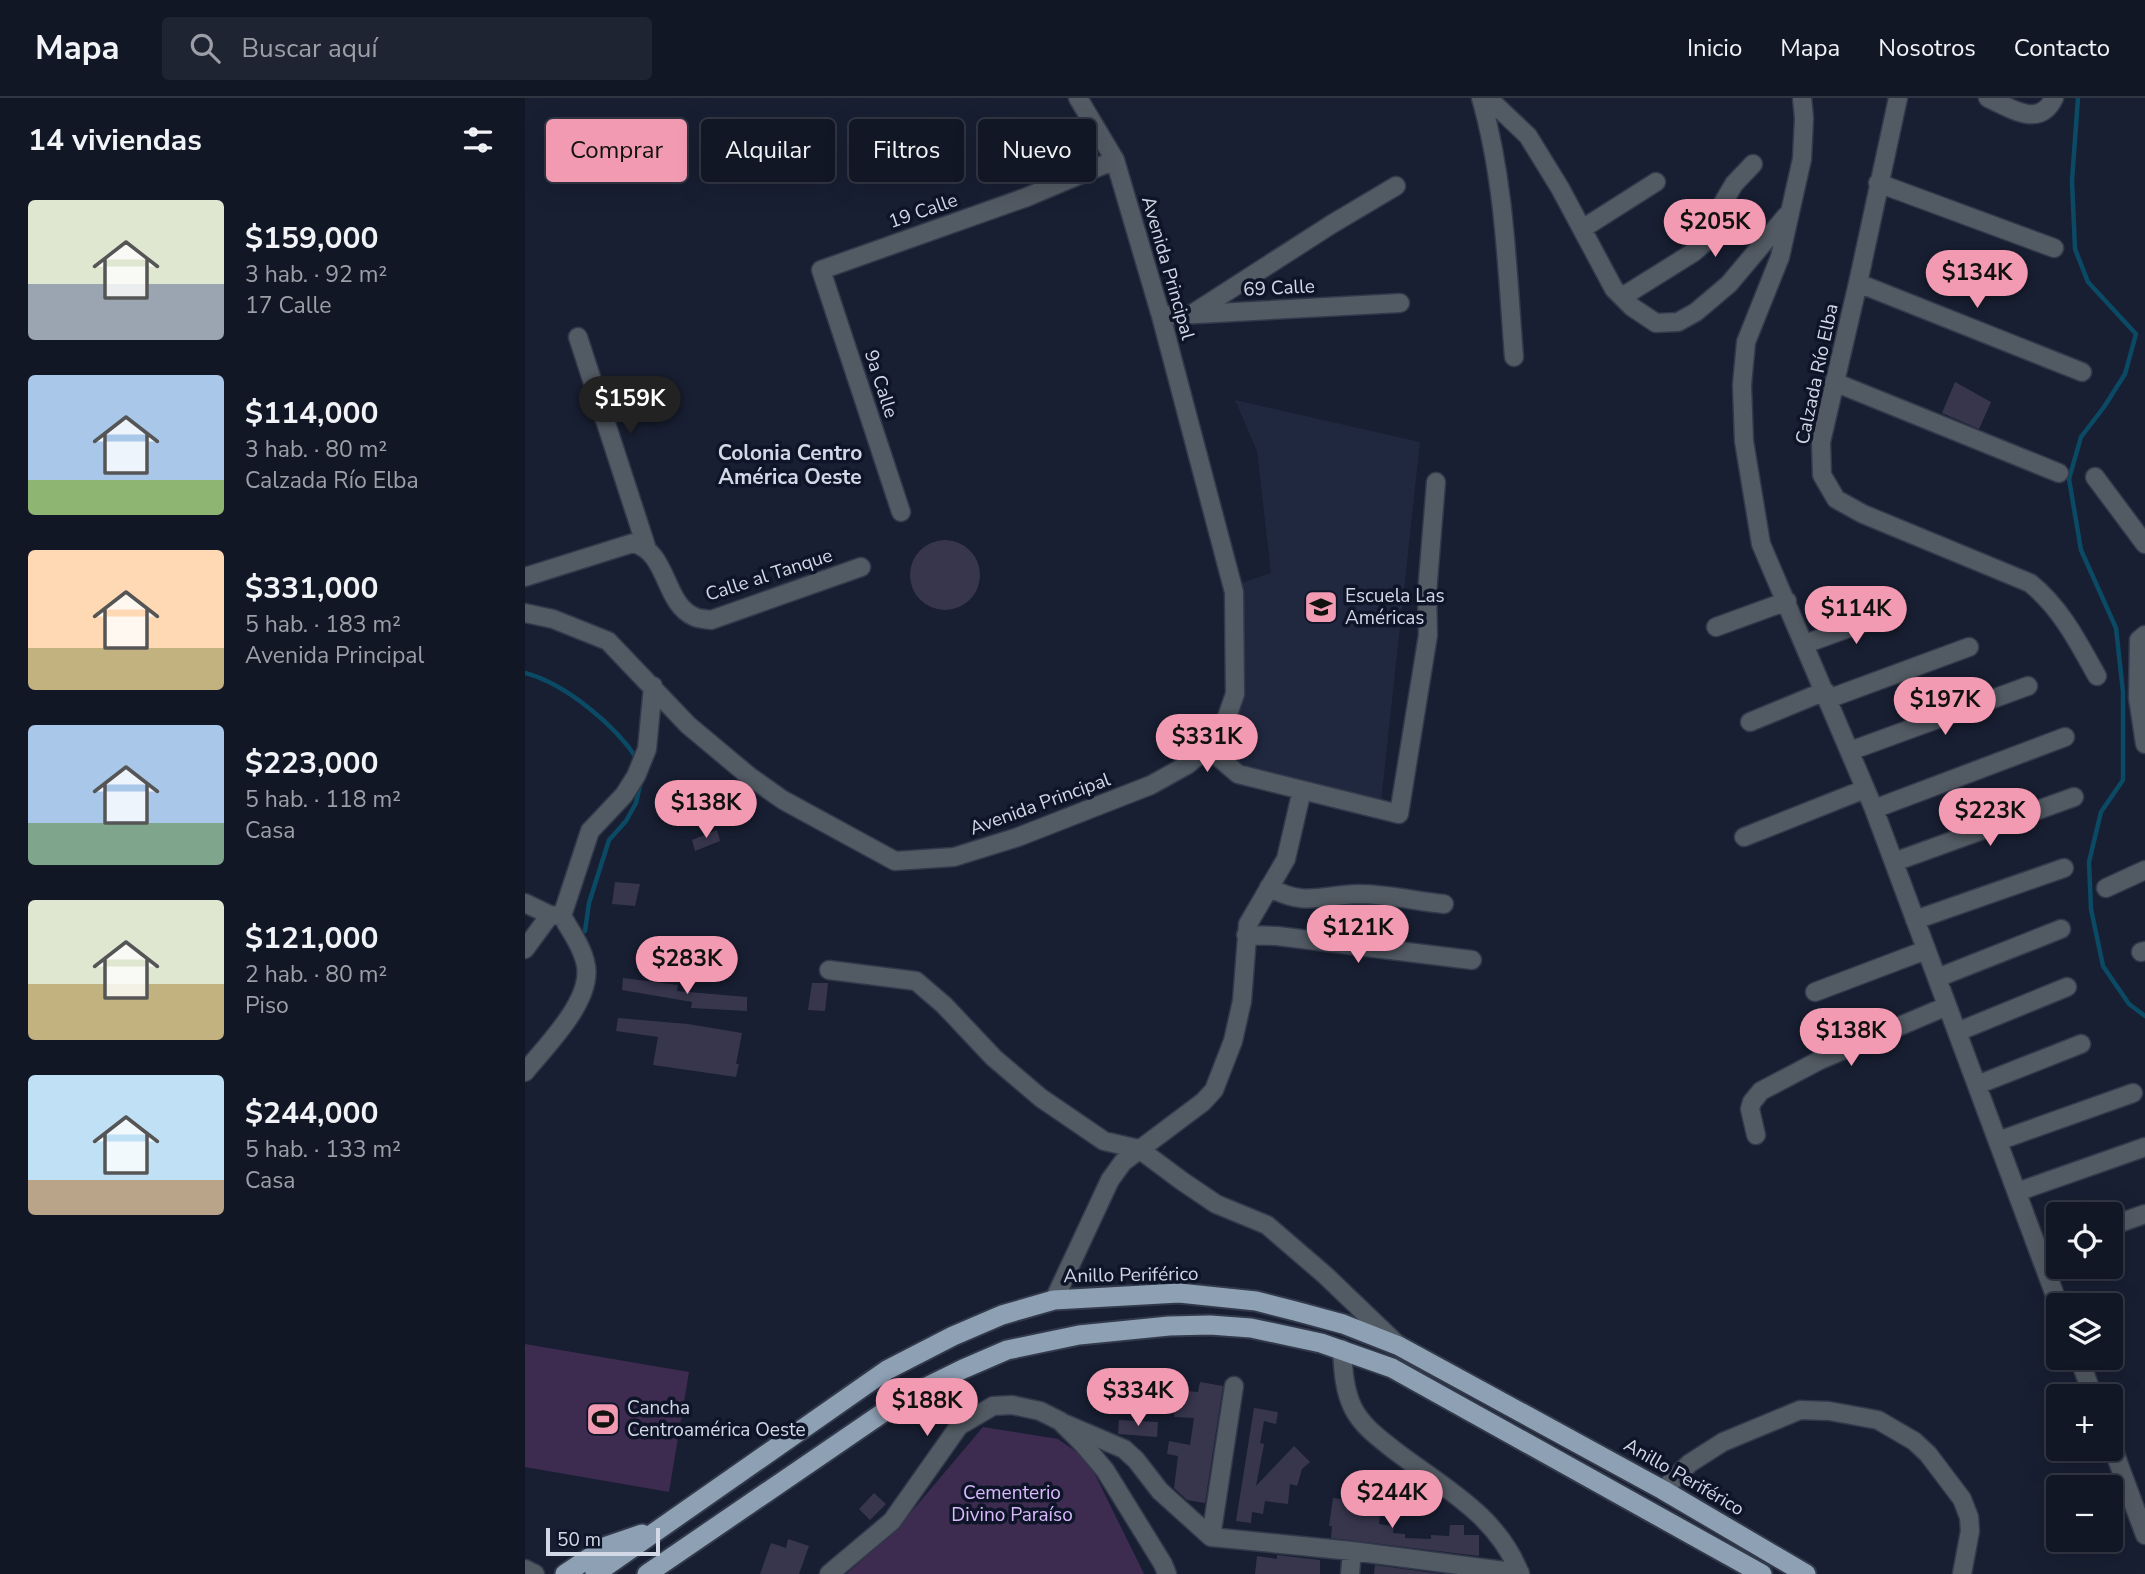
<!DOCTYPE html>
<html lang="es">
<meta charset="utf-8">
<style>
:root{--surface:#121726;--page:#1f2432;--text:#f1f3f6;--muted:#9c9fa7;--line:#313643;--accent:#f19ab2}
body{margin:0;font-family:"Nunito Sans",sans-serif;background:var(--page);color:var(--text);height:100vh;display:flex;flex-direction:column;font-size:26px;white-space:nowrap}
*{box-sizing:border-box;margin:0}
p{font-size:23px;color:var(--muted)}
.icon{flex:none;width:38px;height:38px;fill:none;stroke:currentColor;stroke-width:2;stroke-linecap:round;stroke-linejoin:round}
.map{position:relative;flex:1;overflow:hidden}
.details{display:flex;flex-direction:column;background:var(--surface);width:525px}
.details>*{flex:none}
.top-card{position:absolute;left:21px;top:21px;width:665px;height:63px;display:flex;gap:14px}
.tools{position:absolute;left:1521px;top:1104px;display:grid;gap:14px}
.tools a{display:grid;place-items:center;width:77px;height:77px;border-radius:7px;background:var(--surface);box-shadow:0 7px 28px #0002,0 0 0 2px var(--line);font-size:35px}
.scale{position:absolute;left:21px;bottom:18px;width:114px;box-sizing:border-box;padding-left:7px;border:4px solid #d3d8e6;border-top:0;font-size:19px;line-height:24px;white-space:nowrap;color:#d3d8e6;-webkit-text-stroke:5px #0f1528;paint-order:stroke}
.price{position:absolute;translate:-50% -60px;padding:0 16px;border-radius:24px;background:var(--accent);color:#111;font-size:23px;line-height:46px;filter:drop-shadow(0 2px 4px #0008)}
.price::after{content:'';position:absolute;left:50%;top:42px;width:21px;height:16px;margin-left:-10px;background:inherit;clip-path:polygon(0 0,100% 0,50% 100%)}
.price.current{background:#222;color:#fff}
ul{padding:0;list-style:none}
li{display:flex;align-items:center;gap:21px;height:175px;padding:0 28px}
li span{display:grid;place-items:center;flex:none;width:196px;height:140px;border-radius:7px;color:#555}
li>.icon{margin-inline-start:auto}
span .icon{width:84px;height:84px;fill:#fffc;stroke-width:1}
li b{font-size:30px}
h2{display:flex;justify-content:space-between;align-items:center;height:84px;padding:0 28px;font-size:30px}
.pill{padding:0 24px;border-radius:7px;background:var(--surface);box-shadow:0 7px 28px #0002,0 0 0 2px var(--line);font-size:24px;line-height:63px}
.pill.current{background:var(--accent);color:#111}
header{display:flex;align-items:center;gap:42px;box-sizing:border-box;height:98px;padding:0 35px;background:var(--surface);border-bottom:2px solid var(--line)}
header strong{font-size:33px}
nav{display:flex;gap:38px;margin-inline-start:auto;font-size:24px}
.search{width:490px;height:63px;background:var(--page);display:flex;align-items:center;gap:18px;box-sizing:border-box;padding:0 24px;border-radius:7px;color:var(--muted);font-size:26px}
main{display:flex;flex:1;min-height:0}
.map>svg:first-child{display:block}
.built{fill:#202840}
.green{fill:#3e2b50}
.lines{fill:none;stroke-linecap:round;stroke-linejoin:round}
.stream{stroke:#0b4a64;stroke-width:4.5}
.building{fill:#38364d}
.minor-casing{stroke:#32394b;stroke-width:21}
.tertiary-casing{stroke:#32394b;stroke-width:21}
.trunk-casing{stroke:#32394b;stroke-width:23}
.minor{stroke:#525a63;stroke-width:18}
.tertiary{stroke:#525a63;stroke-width:18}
.trunk{stroke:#8ea0b4;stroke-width:19}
.labels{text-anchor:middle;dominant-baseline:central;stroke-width:7;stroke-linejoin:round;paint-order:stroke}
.street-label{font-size:19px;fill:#d3d8e6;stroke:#0f1528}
.poi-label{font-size:19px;fill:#d3d8e6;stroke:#0f1528;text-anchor:start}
.park-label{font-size:19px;fill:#dabafd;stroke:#0f1528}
.neighbourhood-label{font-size:21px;font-weight:bold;fill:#d3d8e6;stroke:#0f1528}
</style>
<header>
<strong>Mapa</strong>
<div class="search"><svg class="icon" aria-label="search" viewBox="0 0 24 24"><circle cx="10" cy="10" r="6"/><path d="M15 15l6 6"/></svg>Buscar aquí</div>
<nav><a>Inicio</a><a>Mapa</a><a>Nosotros</a><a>Contacto</a></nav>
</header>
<main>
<section class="details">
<h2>14 viviendas<svg class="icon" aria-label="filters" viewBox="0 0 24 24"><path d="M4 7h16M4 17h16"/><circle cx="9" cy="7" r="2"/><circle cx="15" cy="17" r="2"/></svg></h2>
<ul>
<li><span style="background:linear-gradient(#dfe7d0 60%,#9aa5b1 0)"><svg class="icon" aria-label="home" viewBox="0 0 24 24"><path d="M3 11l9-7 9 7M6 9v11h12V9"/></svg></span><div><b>$159,000</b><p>3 hab. · 92 m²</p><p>17 Calle</p></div></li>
<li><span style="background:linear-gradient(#a9c7e8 75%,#8fb573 0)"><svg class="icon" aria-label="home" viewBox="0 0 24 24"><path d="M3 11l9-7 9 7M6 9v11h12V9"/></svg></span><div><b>$114,000</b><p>3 hab. · 80 m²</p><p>Calzada Río Elba</p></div></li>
<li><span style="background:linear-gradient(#ffd9b3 70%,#c2b280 0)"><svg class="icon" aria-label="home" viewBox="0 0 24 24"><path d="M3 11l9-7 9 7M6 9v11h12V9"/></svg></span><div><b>$331,000</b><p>5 hab. · 183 m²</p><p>Avenida Principal</p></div></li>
<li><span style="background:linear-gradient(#a9c7e8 70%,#7fa58c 0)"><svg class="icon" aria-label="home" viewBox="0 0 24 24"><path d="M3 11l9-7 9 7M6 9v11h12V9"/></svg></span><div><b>$223,000</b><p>5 hab. · 118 m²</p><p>Casa</p></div></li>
<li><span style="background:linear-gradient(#dfe7d0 60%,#c2b280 0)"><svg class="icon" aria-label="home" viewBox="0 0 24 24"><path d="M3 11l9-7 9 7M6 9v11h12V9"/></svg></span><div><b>$121,000</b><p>2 hab. · 80 m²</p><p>Piso</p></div></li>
<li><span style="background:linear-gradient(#bfe0f5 75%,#b9a48a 0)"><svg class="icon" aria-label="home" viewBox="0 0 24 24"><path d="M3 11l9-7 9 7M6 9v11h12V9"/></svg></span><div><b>$244,000</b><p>5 hab. · 133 m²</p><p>Casa</p></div></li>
</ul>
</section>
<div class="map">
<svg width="1620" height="1476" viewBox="0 0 1620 1476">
<rect width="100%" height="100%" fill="#181f32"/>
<path class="built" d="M710,302L895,344L856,704L716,672L692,651L704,639L713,486L746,475L732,353Z"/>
<path class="green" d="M0,1246L164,1274L144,1394L0,1369Z
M458,1329L533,1341L563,1362L619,1476H321L371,1432Z"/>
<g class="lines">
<path class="stream" d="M1553,0L1547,83L1550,151L1563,184L1611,236L1600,276L1579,309L1556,339L1544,381L1556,452L1591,530L1598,594V682L1576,714L1564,764L1566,811L1578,868L1604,906L1620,918
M0,575C41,586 90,627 113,662
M60,833L64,805L84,742L101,723L111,705L116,683"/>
</g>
<path class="building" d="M1430,284L1466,304L1454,331L1417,315Z
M385 477a35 35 0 1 1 70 0a35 35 0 1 1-70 0Z
M192,732L195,743L170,753L167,742Z
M90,784L115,786L110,808L87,806Z
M98,880L153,887L152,893L222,899V913L166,910L167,904L97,892Z
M287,885H303L300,913L283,912Z
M93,920L163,926L217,935L211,966H214L211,979L128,967L133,939L91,933Z
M675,1284L698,1288L680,1405L662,1402L649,1390L653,1358L642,1356L644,1343L665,1347L669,1320L649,1319L651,1292L673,1294Z
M729,1310L753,1314L751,1326L739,1323L735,1345L739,1346L731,1388L769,1348L785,1364L777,1371L772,1388L765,1386L763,1406L740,1403L738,1416L727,1414L726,1425L711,1423Z
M594,1322L633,1324L632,1339L593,1336Z
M349,1395L361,1406L345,1422L334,1411Z
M808,1400L856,1406L854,1426L869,1428L868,1435L880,1436V1440L906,1441V1437L924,1438L925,1427H939V1437H954V1458L806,1440L807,1428H804Z
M263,1441L284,1448L274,1476H235L246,1445L261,1450Z
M752,1457L795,1462V1476H730L732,1458L752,1461Z
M850,1467L915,1476H849Z"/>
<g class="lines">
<g class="minor-casing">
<path id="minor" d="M956,0C980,84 982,172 989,259
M963,0L1003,38L1035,90L1089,191L1107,209L1131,225L1153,224L1171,214L1204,186L1262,117
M1277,0L1279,20L1277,61L1255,159L1221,244L1217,287L1219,343L1236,446L1349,711L1534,1208
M1373,0L1333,185L1296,344L1297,377L1311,401L1338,416L1505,485C1536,510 1553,544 1572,578
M1463,0C1486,10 1514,31 1529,0
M1353,85L1529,150
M1057,131L1131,84
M1333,185L1557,274
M1097,199L1169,154L1186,139L1198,105L1209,86L1228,66
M667,216L807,126L871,88
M636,218L875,205
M53,239L121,448
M1309,284L1534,375
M1570,379L1620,446
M376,414L296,172L502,99L590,62
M0,479L108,445C144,454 138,506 170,519C174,521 181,521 186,522L336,469
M0,515L28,521L83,543L163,627L224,678L258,702L370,763L429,759L493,739L626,687L662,667L684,649L696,636L710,596L709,494L636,218L590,62L553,0
M1191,529L1262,503
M1620,537L1614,542L1613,600L1620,646
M1280,546L1370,513
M1303,601L1444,549
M1225,624L1300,593
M1325,653L1503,588
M777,692L874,716L903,537L902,495L911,384
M1349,711L1540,639
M1219,739L1340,691
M1369,764L1549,699
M744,789C778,809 798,797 833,796C861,796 891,803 919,806
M1581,790L1620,772
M0,805L25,817L37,818
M1390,822L1539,770
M721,837L752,838L947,862
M0,851L25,817
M1616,854L1620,853
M304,872L391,883L419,907L469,960L516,1000L579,1043L614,1051L657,1083L691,1106L742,1127L800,1177L872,1246
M1412,880L1536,831
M1290,894L1401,852
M1432,934L1542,889
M0,974C21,948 67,903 61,868C58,850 46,834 37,818L65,733L99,697L111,678L122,651L128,588
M1452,987L1556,946
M1231,1037L1225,1011L1227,1004L1236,993L1295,962L1422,908
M1473,1043L1608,995
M1492,1094L1620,1049
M1586,1128L1620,1116
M1514,1153L1533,1146
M529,1202L585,1082L598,1064L678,1004L689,992L708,943L717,903L723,826L761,761L777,692L713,676L692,658L684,649
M817,1251C818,1270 819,1292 828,1310C837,1328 854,1340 869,1352C917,1389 972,1416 995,1476
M1554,1260L1568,1298
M538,1325L599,1351L611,1362L635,1393L686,1439L827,1453L995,1475
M1586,1345L1620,1437
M1138,1392L1165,1365L1198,1344L1275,1312L1304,1313L1353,1322L1389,1343L1403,1356L1437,1401L1444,1419L1445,1433L1437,1476
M686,1439L709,1288
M0,1471L10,1476
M825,1476L827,1453"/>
</g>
<g class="tertiary-casing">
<path id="tertiary" d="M304,1476L367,1423L434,1328L468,1308L487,1307L515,1313L535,1323L558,1346L580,1372L638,1466L642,1476"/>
</g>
<g class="trunk-casing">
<path id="trunk" d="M40,1476L82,1448L117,1436
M70,1476L362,1272L428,1238L477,1217L529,1202L654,1195L731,1203L770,1213L818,1226L874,1248L1138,1392L1281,1476
M122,1476L381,1299L438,1271L482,1252L554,1237L644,1228L685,1227L726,1230L796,1245L867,1270L1237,1476"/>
</g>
<use href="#minor" class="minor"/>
<use href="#tertiary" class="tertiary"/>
<use href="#trunk" class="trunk"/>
</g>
<defs>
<g id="school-square" transform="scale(1.75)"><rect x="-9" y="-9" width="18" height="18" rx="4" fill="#f19ab2" stroke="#0f1528"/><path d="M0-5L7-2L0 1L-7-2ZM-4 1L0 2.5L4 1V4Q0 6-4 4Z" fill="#111"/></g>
<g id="stadium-square" transform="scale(1.75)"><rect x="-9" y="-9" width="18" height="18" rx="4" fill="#f19ab2" stroke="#0f1528"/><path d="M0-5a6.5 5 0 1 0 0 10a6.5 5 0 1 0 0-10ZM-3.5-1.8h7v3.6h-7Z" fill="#111"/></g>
</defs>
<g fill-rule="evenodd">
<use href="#school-square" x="796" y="509"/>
<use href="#stadium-square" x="78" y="1321"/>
</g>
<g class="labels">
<g class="street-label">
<text transform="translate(398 113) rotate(-19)">19 Calle</text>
<text transform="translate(643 170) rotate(74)">Avenida Principal</text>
<text transform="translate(754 190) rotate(-3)">69 Calle</text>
<text transform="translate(1292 276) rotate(-78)">Calzada Río Elba</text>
<text transform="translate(356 286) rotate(72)">9a Calle</text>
<text transform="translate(244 477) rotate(-18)">Calle al Tanque</text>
<text transform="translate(515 706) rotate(-20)">Avenida Principal</text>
<text transform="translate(606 1177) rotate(-1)">Anillo Periférico</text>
<text transform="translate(1159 1379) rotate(30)">Anillo Periférico</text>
</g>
<g class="poi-label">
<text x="820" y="498">Escuela Las<tspan x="820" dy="22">Américas</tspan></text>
<text x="102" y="1310">Cancha<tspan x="102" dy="22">Centroamérica Oeste</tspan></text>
</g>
<g class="park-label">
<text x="487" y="1395">Cementerio<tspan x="487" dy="22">Divino Paraíso</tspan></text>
</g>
<g class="neighbourhood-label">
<text x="265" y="355">Colonia Centro<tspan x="265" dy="24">América Oeste</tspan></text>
</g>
</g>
</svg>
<div class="tools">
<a><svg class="icon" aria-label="locate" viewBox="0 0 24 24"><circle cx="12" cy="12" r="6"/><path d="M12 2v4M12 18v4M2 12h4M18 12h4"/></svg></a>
<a><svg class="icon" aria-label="layers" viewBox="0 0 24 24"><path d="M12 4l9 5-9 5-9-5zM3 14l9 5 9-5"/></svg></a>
<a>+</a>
<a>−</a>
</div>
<div class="scale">50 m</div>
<b class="price" style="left:1190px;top:161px">$205K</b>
<b class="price" style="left:1452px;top:212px">$134K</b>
<b class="price current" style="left:105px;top:338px">$159K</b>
<b class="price" style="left:1331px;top:548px">$114K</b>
<b class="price" style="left:1420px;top:639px">$197K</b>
<b class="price" style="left:682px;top:676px">$331K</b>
<b class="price" style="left:181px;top:742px">$138K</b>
<b class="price" style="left:1465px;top:750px">$223K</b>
<b class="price" style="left:833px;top:867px">$121K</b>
<b class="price" style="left:162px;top:898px">$283K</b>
<b class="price" style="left:1326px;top:970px">$138K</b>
<b class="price" style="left:613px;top:1330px">$334K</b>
<b class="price" style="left:402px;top:1340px">$188K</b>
<b class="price" style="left:867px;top:1432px">$244K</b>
<div class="top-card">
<a class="pill current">Comprar</a>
<a class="pill">Alquilar</a>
<a class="pill">Filtros</a>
<a class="pill">Nuevo</a>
</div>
</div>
</main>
